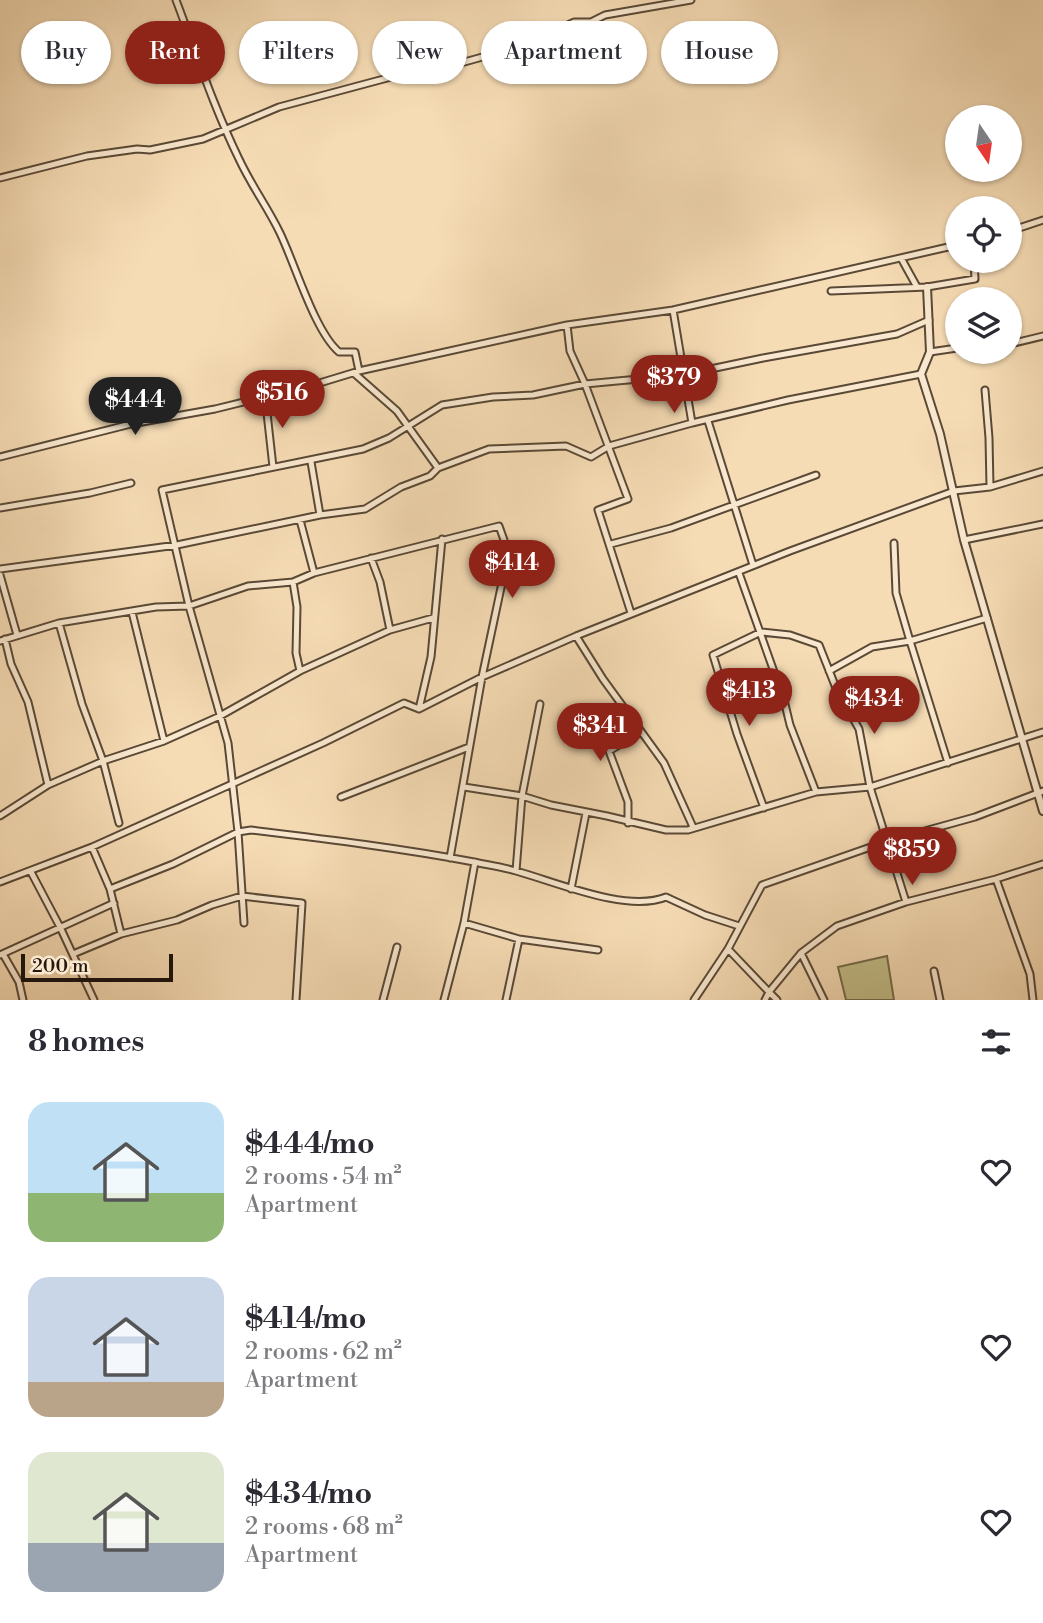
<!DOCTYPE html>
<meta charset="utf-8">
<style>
:root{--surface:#fff;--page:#f7f7f7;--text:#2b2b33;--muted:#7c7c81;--accent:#8f2418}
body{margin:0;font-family:"Libre Bodoni",serif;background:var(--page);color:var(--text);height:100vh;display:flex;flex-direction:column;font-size:26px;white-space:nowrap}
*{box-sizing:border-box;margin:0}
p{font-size:23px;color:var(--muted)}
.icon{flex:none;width:38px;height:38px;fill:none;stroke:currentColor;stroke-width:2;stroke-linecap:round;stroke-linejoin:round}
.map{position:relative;height:1000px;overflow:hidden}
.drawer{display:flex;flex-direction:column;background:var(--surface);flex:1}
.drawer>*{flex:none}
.top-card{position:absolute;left:21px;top:21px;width:1001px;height:63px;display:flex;gap:14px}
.needle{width:46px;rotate:167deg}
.fabs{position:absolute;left:945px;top:105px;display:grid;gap:14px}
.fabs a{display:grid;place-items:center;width:77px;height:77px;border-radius:50%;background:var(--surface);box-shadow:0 2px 5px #0004;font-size:35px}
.scale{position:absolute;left:21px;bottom:18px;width:152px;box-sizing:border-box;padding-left:7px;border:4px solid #26180c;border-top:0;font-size:19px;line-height:24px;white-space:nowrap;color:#26180c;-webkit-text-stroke:5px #f9e8cf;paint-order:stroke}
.price{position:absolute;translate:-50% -60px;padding:0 16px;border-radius:24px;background:var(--accent);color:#fff;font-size:23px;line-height:46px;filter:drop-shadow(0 2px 4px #0008)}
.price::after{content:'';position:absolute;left:50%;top:42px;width:21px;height:16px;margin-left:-10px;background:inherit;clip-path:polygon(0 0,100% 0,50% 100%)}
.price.current{background:#222;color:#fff}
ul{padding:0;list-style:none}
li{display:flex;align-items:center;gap:21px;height:175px;padding:0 28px}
li span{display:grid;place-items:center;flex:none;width:196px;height:140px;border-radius:21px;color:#555}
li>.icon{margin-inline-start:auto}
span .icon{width:84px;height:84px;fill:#fffc;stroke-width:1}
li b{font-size:30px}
h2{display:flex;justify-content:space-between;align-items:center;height:84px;padding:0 28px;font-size:30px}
.chip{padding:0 24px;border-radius:32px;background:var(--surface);box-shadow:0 2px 5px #0004;font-size:24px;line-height:63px}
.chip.current{background:var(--accent);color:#fff}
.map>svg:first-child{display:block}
.green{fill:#c3be88;stroke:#746b4a;stroke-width:2}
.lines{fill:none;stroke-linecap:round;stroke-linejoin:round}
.minor-casing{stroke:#5a4936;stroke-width:9}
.tertiary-casing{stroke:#5a4936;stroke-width:10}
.minor{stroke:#f9e8cf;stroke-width:5}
.tertiary{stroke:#f9e8cf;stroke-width:6}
</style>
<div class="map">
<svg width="1043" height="1000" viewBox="0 0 1043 1000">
<rect width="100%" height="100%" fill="#f6dcb5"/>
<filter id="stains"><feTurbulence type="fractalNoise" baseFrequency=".00286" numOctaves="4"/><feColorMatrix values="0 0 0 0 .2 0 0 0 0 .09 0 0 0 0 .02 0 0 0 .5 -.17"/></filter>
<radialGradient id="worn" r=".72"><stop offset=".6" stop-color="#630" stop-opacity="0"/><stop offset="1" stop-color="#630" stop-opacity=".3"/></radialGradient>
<path class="green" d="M887,956L894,1000H846L838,967Z"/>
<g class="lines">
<g class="minor-casing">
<path id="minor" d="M176,0C196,53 214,108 239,159C251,185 268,208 280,233C295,264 315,332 339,352H355L359,371
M0,178L87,156L137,149L150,150L203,139L279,107L436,65L450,66L486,56L533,41L574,22H591L605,15L691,0
M1010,231L1043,220
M901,258L917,287
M831,291L927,287L975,279L974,261
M673,310L692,423
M567,325L570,351L585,384L628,499L598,510L631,613
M1010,344L1043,336
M930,352L957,348
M355,374L397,411L438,468
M985,390L989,438L990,487
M265,395L273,467
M708,421L753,565
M0,457L131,424L215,409L313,385L359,371L567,325L673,310L957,245
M311,462L320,515
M0,508L90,493L131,483
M300,520L314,573
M964,540L1043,524
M611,544L671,528L816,475
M371,558L380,582L390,630
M0,569L177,545L320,515L365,509L401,487L430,476L438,468L489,449L566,446L591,457L609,446L692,423L788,400L921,374
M739,573L784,700L790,725L816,792
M0,575L17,635
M293,582L297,607L296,653L300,671
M132,612L164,741
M59,623L82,704L103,761L119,823
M576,636L603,679L664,763L693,827
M5,639L11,664L28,702L48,785
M0,641L59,623L156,607L189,606L248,586L293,582L314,573L499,526L504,540L506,564L482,677L450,858
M829,671L872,647L910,641L896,593L894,543
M419,709L431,657L442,539
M948,763L910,641L987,618
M464,787L522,796L551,805L607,816L666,830H688L816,792L870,787L1043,732
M341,797L469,747
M764,808L737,734L713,655L761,632L790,635L819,645L836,688L859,729L870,787L906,902
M0,816L48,785L103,761L164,741L220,716L300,671L390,630L433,618
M628,823V802L609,751L641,732
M92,847L110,889L121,934
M516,871L522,796L540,704
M31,872L60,927L94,1000
M996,879L1030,974L1033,1000
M0,882L92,847L323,743L404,703L419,709L482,677L576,636L790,551L954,491L990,487L1043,471
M110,889L173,864L238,832L251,830C325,839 400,848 474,862C488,865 502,867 516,871C556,882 627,913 666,897L705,915L739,926
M571,889L586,813
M244,923L238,832L228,743L189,606L162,490L363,449L389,438L442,405L493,397L533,395L585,384L682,375L763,358L897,334L929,320
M464,923L519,939L598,950
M728,949L769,992L801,953L837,926L906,902L996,879L1043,864
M801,953L824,1000
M3,954L19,982L23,1000
M73,954L121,934L177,920L212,905L242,896L302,903L296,1000
M0,955L114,903
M934,971L940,1000
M383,1000L397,947
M444,1000L464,923L475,862
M506,1000L519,939
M694,1000L728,949L762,885L885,842L975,817L1043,791
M765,1000L769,992L777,1000"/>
</g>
<g class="tertiary-casing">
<path id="tertiary" d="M927,287L930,352L921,374L940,434L964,540L1043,811"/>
</g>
<use href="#minor" class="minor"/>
<use href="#tertiary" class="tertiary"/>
</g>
<rect width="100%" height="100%" filter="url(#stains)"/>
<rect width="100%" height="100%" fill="url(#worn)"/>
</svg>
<div class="fabs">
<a><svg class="needle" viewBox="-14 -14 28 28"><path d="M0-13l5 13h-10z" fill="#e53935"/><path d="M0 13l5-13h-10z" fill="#7c7c81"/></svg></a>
<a><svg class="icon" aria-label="locate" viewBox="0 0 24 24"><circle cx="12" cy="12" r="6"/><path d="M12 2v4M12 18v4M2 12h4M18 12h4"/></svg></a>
<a><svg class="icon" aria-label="layers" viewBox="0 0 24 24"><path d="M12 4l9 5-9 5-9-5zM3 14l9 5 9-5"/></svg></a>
</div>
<div class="scale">200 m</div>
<b class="price" style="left:674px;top:415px">$379</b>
<b class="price" style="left:282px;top:430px">$516</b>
<b class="price current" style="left:135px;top:437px">$444</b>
<b class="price" style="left:512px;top:600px">$414</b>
<b class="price" style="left:749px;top:728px">$413</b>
<b class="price" style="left:874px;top:736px">$434</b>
<b class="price" style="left:600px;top:763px">$341</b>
<b class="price" style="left:912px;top:887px">$859</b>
<div class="top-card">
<a class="chip">Buy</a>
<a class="chip current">Rent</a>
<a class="chip">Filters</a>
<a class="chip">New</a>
<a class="chip">Apartment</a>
<a class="chip">House</a>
</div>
</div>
<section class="drawer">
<h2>8 homes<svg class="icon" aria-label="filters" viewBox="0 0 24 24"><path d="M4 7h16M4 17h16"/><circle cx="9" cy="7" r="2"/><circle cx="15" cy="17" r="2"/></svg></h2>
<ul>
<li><span style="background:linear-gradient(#bfe0f5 65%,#8fb573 0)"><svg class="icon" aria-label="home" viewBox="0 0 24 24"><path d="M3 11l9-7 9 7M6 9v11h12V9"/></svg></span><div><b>$444/mo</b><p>2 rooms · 54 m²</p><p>Apartment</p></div><svg class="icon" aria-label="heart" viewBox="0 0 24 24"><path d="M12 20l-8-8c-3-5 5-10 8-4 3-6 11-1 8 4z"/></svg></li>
<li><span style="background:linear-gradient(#c9d6e8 75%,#b9a48a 0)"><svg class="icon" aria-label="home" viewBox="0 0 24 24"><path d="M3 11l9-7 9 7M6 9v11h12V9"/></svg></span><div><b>$414/mo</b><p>2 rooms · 62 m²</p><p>Apartment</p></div><svg class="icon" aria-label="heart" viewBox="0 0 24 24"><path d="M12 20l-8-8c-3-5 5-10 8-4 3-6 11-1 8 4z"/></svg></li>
<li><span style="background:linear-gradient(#dfe7d0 65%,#9aa5b1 0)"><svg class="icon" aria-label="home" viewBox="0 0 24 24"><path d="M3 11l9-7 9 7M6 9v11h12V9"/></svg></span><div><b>$434/mo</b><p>2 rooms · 68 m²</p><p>Apartment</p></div><svg class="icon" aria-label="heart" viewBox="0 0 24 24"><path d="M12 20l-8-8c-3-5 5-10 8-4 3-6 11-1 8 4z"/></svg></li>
</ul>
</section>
